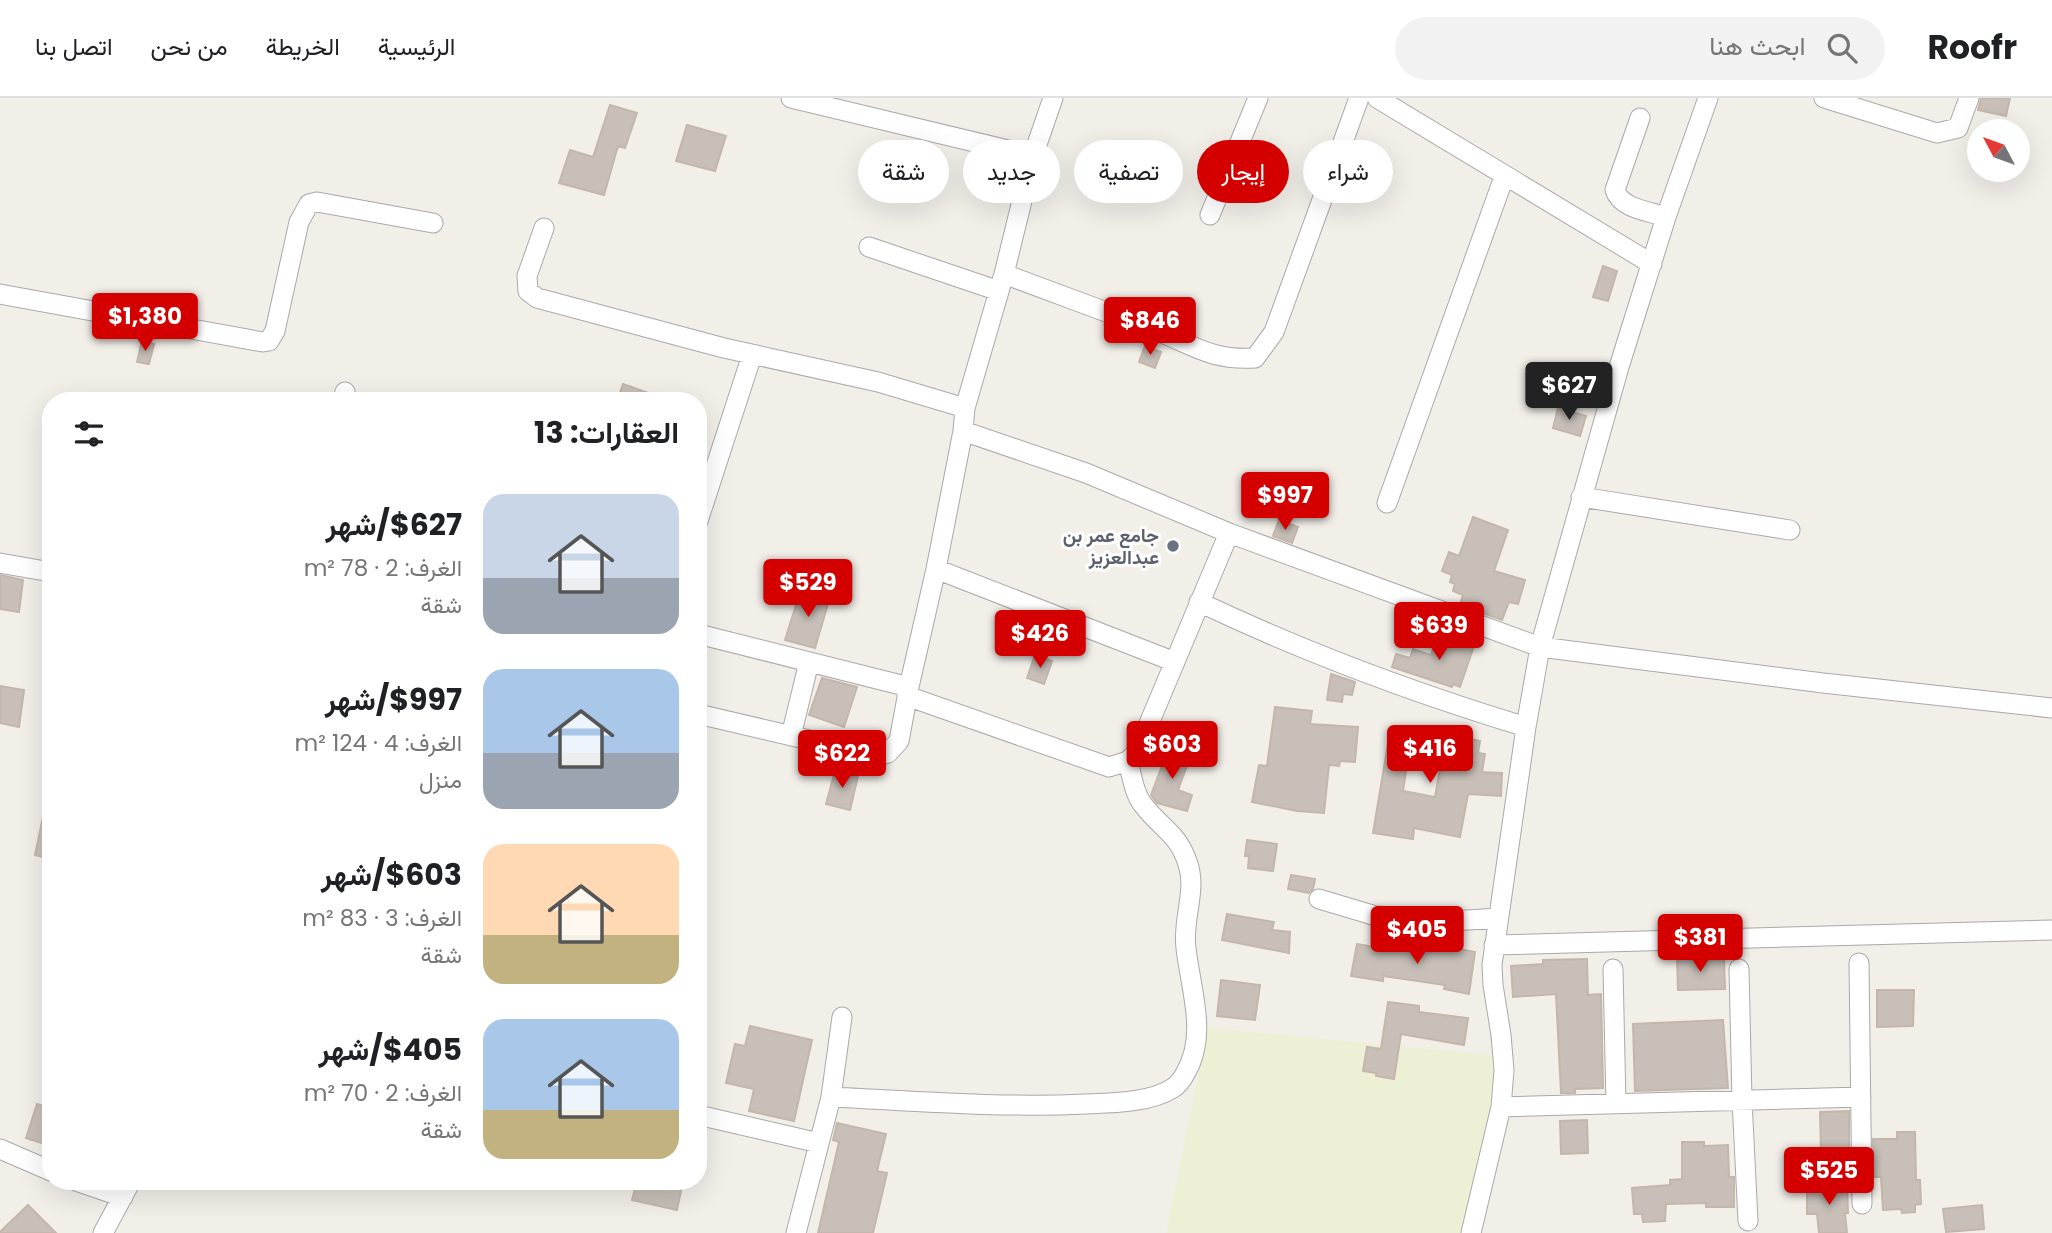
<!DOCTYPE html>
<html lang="ar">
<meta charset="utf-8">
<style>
:root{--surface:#fff;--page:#f2f2f2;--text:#202124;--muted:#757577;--line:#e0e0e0;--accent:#d40000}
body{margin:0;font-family:Poppins,Vazirmatn,sans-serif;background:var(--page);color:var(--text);direction:rtl;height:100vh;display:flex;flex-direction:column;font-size:26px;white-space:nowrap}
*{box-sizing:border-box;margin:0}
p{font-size:23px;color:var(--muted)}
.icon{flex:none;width:38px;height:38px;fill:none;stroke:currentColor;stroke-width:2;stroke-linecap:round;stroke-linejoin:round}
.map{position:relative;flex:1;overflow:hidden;direction:ltr}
.panel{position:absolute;left:42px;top:294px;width:665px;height:798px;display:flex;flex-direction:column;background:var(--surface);border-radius:28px;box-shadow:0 7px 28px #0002;direction:rtl}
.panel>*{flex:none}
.banner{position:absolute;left:728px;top:42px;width:665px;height:63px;direction:rtl;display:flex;gap:14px}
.needle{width:46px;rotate:311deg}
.buttons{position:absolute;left:1967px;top:21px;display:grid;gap:14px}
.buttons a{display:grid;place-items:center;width:63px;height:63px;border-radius:50%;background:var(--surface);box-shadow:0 7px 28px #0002;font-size:35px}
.price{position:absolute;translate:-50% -60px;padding:0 16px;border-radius:7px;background:var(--accent);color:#fff;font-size:23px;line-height:46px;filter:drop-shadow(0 2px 4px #0008)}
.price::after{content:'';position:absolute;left:50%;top:42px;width:21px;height:16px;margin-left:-10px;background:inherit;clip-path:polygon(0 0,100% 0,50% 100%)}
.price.current{background:#222;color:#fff}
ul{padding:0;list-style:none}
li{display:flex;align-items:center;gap:21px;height:175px;padding:0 28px}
li span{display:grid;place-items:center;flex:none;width:196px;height:140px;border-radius:21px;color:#555}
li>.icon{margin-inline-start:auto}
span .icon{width:84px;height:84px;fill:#fffc;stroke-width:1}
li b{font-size:30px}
h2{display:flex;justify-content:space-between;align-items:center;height:84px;padding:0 28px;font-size:30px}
.chip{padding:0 24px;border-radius:32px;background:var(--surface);box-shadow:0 7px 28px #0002;font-size:24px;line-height:63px}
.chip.current{background:var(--accent);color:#fff}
header{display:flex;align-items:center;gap:42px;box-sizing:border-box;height:98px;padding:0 35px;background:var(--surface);border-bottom:2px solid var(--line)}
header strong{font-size:33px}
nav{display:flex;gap:38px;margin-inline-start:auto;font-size:24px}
.search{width:490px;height:63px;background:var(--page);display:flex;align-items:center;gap:18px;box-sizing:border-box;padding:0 24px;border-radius:38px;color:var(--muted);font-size:26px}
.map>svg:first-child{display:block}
.farmland{fill:#eef0d5}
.building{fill:#c7bfb8;stroke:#c4b6ab;stroke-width:2;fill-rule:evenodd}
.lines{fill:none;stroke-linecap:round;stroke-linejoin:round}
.minor-casing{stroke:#a9a9a9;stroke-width:21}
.minor{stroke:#fff;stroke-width:19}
.worship-dot{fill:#6b7280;stroke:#fff;stroke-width:2.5}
.labels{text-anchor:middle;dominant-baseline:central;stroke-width:6;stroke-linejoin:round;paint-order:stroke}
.worship-label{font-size:19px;font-weight:bold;fill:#5b616d;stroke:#fff;text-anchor:end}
</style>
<header>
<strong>Roofr</strong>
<div class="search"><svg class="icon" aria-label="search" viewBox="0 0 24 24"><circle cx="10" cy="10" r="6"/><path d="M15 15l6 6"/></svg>ابحث هنا</div>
<nav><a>الرئيسية</a><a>الخريطة</a><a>من نحن</a><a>اتصل بنا</a></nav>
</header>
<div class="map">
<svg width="2052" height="1135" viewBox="0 0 2052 1135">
<rect width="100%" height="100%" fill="#f2efe9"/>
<path class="farmland" d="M1208,930L1503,958L1461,1135H1166Z"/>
<path class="building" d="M1981,0H2010L2006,18L1978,12Z
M610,7L637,15L625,50L618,48L604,97L559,85L570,52L593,59Z
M687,27L726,38L715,73L676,63Z
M1603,168L1617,173L1608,203L1593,199Z
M142,243L154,246L149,266L137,264Z
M1145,248L1161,254L1155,270L1139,264Z
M623,286L665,301V303H617Z
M1558,310L1586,318L1580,338L1553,330Z
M1473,419L1508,432L1494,473L1525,482L1518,506L1509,504L1502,522L1460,507L1463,497L1453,493L1455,486L1450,484L1452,477L1442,473L1449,454L1459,458Z
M1279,422L1298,429L1292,445L1273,438Z
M0,477L23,482L19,514L0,511Z
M801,491L830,499L815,550L785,542Z
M1438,536L1474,548L1460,589L1453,586L1452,589L1392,569L1396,556L1410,560L1413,551L1431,557Z
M1035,557L1052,563L1044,586L1027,580Z
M1331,576L1355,584L1352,597L1343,596L1342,604L1327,602Z
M822,580L857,589L844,629L809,617Z
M0,588L24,592L19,629L0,625Z
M1275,609L1312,613L1310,626L1358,629L1355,664L1340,663L1339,668L1329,667L1324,715L1297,713L1252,704L1259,667L1267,668Z
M1396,635L1427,639L1426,644L1451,648L1453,637L1480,643L1478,655L1485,656L1482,674L1502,675L1501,698L1468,696L1460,739L1414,730L1413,741L1373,735L1389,639L1395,640ZM1407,666L1440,671L1435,699L1403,693Z
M1169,649L1191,657L1178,692L1192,697L1187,713L1157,705L1151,697Z
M835,673L858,678L850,712L826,706Z
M45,709L51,710V761L35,757Z
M1247,742L1277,746L1273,773L1248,770L1249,758H1245Z
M1291,777L1315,781L1313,791L1309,795L1288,791Z
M1227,816L1274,824L1272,832L1290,834L1289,855L1222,842Z
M1357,846L1398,853V850L1431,855L1432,846L1475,854L1469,896L1444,891L1445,887L1383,878V883L1351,878Z
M1691,858V862L1724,861L1725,891L1678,892L1677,859Z
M1587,861L1588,897L1601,896L1603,990L1575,991V995H1561L1556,896L1513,899L1511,868L1543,866V862Z
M1221,882L1260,887L1255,922L1217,918Z
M1877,892H1914L1913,928L1877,929Z
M1388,904L1419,908V914L1468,920L1464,947L1401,936L1394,981L1376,978V975L1363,973L1367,949L1381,951Z
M1723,922L1728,990L1635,993L1633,926Z
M750,928L812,942L794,1023L749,1013L754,991L726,985L735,946L745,948Z
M37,1006L51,1010V1048L26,1040Z
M1849,1013V1056L1821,1057L1820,1014Z
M1587,1022L1588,1055L1561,1056L1560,1023Z
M837,1025L886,1036L877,1073L887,1075L873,1135H818L839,1044L833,1042Z
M1897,1034H1915L1916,1082H1920L1921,1106L1915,1107V1114L1902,1115L1901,1111L1883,1112L1881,1079H1874L1873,1041H1897Z
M1682,1044H1704V1048L1728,1047L1729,1079H1734V1109H1706V1105L1666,1106L1665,1123L1643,1124L1642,1116H1634L1632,1090L1670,1087V1082L1682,1081Z
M637,1083H683L677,1112L632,1102Z
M1847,1086L1848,1115H1845L1847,1135H1819L1817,1116H1807V1087Z
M28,1107L56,1135H0V1134Z
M1982,1107L1984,1131L1946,1134L1943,1111Z"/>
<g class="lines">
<g class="minor-casing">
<path id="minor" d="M791,0L1033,58
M1377,0L1652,166
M1824,0L1937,35L1958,30L1969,0
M1640,20L1615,92C1621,111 1649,113 1666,119
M1210,117L1258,0
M544,130L527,178L528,193L537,200L724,250L878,284L965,310
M869,149L999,193
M1004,176C1053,194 1103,213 1152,231C1192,246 1210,263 1255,260L1274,234L1359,0
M0,196L263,244L269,243L275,233L299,124L309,106L317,104L433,125
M342,303L345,294
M963,333L1086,375L1229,435L1540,549L1823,585L2052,610
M1581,399L1790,432
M1387,405L1504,79
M698,423L752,257
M0,465L51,474
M936,471L1175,564
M1199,504C1304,554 1414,595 1526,629
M698,536L909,589
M907,598L1109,669L1128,663L1137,654L1229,435
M698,616L878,658L888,655L899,643L909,589L936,471L963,333L965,310L1004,176L1033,58L1053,0
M791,638L809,564
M1319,801L1376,818L1453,823L1498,820
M1494,847L2052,832
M1859,865L1862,1106
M1613,871L1616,1006
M1739,871L1742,1002L1748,1123
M831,999C915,1003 1000,1010 1085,1006C1111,1005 1150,1005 1173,990C1178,987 1183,980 1186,974C1208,936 1190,889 1186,850C1182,821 1197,794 1188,766C1178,735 1162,731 1144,708C1134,696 1132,678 1128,663
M1501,1009L1861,999
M698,1017L819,1045
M0,1051L51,1073
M76,1083L123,1099
M103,1135L131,1083
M796,1135L831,999L842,919
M1471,1135L1501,1009L1504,972L1501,937L1493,887L1492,867L1526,629L1540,549L1619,269L1666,119L1708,0"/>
</g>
<use href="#minor" class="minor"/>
</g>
<circle class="worship-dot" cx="1173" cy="448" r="7"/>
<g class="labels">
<g class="worship-label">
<text x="1159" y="437">جامع عمر بن<tspan x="1159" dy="22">عبدالعزيز</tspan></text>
</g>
</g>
</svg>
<div class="buttons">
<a><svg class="needle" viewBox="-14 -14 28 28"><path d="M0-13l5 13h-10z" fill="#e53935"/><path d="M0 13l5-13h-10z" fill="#757577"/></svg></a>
</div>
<b class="price" style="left:145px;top:255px">$1,380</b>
<b class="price" style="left:1150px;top:259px">$846</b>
<b class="price current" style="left:1569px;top:324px">$627</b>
<b class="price" style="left:1285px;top:434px">$997</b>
<b class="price" style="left:808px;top:521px">$529</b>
<b class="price" style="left:1439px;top:564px">$639</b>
<b class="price" style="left:1040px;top:572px">$426</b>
<b class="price" style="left:1172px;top:683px">$603</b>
<b class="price" style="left:1430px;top:687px">$416</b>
<b class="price" style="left:842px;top:692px">$622</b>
<b class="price" style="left:1417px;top:868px">$405</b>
<b class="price" style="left:1700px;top:876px">$381</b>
<b class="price" style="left:1829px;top:1109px">$525</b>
<div class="banner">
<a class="chip">شراء</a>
<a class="chip current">إيجار</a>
<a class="chip">تصفية</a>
<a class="chip">جديد</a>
<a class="chip">شقة</a>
</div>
<section class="panel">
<h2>العقارات: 13<svg class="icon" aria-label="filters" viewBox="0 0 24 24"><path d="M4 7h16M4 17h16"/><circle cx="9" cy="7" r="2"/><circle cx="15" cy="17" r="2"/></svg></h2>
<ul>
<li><span style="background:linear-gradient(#c9d6e8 60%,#9aa5b1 0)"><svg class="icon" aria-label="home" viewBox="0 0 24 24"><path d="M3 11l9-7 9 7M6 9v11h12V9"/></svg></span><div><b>$627/شهر</b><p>الغرف: 2 · 78 m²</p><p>شقة</p></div></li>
<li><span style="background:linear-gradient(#a9c7e8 60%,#9aa5b1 0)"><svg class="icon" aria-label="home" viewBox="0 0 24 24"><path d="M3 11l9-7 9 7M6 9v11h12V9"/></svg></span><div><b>$997/شهر</b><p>الغرف: 4 · 124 m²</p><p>منزل</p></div></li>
<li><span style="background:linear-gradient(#ffd9b3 65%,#c2b280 0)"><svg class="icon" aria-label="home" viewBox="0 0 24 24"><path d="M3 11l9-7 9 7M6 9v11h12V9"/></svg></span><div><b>$603/شهر</b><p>الغرف: 3 · 83 m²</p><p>شقة</p></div></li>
<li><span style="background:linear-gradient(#a9c7e8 65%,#c2b280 0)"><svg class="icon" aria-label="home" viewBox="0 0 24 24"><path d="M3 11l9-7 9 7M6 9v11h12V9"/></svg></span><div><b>$405/شهر</b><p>الغرف: 2 · 70 m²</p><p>شقة</p></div></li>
</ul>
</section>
</div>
